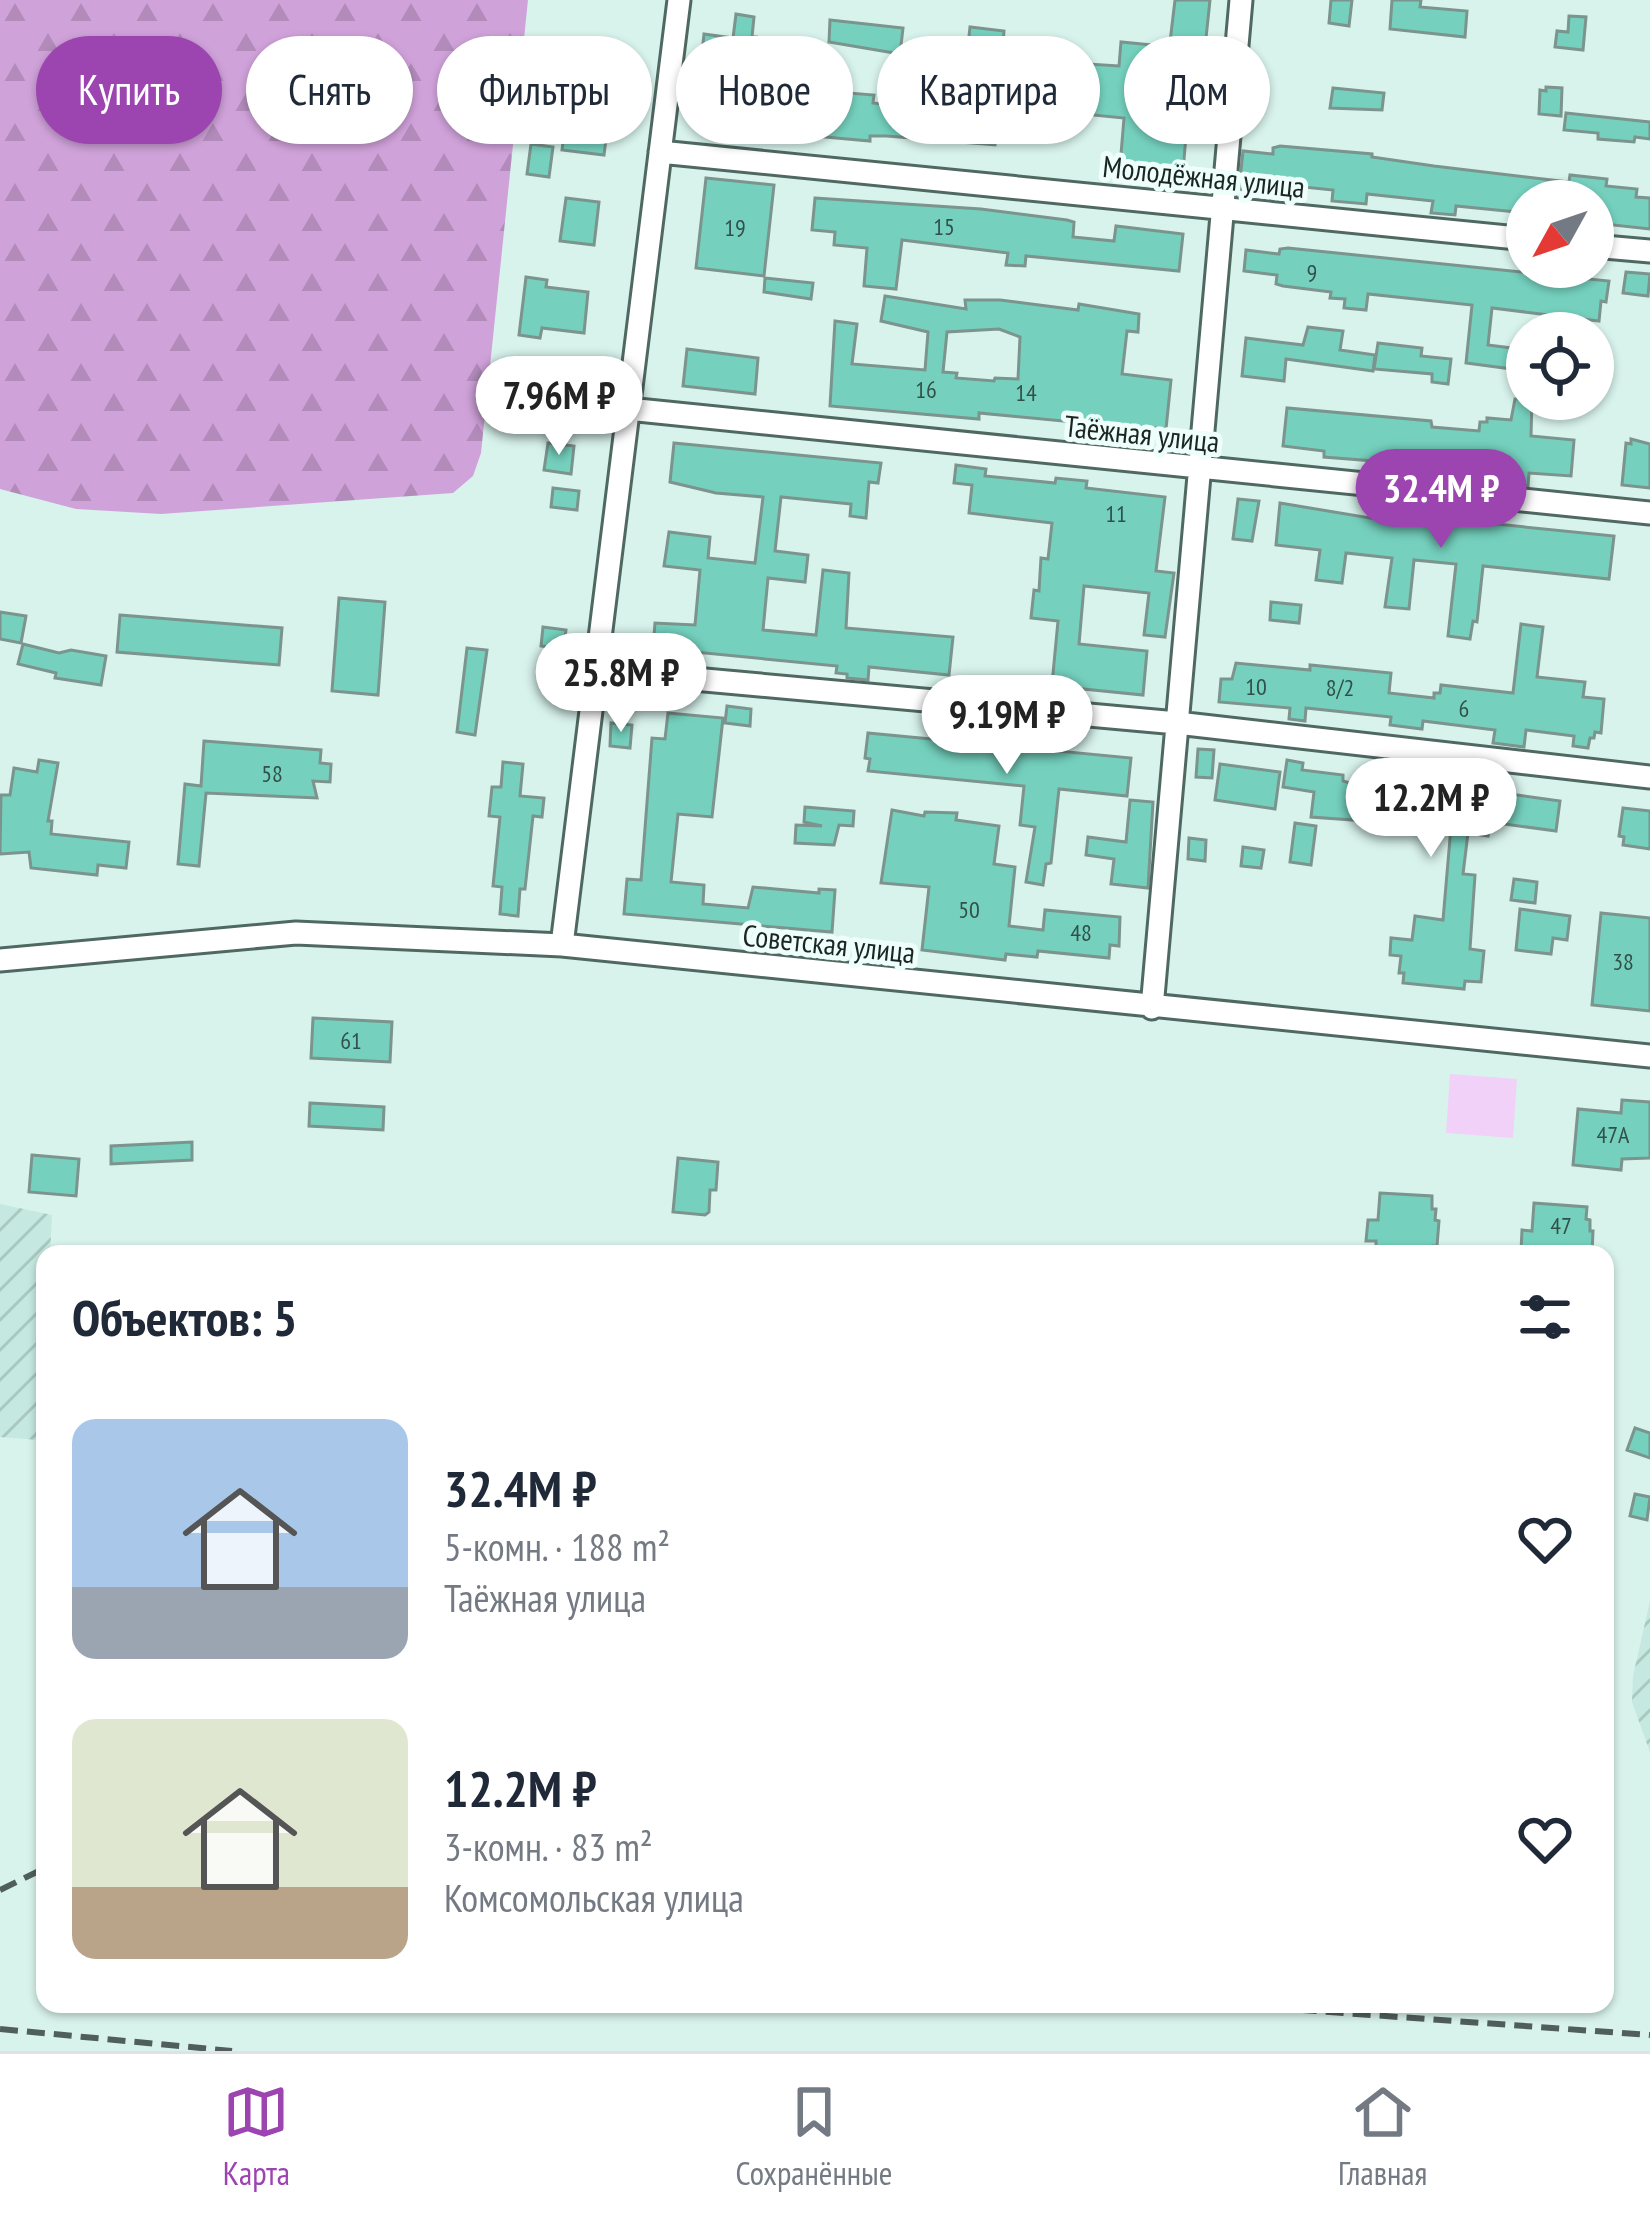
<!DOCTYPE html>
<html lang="ru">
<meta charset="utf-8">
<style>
:root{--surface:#fff;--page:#f6f6f7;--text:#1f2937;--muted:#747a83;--line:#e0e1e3;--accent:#9c44b0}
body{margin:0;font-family:"PT Sans Narrow",sans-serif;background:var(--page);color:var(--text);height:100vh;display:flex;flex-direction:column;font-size:45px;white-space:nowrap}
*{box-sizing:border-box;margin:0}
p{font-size:39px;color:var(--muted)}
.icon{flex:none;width:66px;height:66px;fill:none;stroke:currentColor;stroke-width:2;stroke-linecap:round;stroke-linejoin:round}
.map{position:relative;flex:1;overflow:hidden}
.side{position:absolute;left:36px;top:1245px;width:1578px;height:768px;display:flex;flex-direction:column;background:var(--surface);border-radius:24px;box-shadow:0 3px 9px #0004}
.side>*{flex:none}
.guide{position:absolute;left:36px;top:36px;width:1578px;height:108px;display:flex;gap:24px}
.needle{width:78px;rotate:230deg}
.fabs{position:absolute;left:1506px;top:180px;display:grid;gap:24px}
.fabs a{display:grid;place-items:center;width:108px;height:108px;border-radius:50%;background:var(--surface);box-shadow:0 3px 9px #0004;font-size:60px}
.price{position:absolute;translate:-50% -102px;padding:0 27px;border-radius:42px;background:#fff;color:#222;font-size:39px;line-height:78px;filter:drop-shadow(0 3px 6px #0008)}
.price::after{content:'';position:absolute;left:50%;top:72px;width:36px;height:27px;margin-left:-18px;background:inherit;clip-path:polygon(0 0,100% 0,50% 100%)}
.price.current{background:var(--accent);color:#fff}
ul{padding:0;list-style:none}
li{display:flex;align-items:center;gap:36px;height:300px;padding:0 36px}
li span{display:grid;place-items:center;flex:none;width:336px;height:240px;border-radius:24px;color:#555}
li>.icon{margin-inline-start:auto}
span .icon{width:144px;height:144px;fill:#fffc;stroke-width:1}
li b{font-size:51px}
h2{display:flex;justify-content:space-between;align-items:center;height:144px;padding:0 36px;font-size:51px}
.pill{padding:0 42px;border-radius:54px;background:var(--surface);box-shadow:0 3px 9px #0004;font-size:42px;line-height:108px}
.pill.current{background:var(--accent);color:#fff}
.tabs{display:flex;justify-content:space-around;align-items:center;height:168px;border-top:3px solid var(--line);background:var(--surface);font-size:33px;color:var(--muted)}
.tabs a{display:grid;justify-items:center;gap:6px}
.tabs .current{color:var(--accent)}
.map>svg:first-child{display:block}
.industrial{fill:url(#industrial-furrows)}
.forest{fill:url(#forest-firs)}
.garden{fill:#f1d1f8}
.building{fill:#75d1be;stroke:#7b948d;stroke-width:3;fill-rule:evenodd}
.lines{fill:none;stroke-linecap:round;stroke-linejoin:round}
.minor-casing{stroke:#506862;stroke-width:27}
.minor{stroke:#fff;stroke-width:21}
.rail{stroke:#505f5b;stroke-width:6;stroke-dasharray:18 9;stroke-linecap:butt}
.labels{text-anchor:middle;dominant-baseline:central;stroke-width:10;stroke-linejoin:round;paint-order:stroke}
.number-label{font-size:24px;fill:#32504a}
.street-label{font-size:30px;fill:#1b2523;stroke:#eefefa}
</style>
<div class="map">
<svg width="1650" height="2051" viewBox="0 0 1650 2051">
<defs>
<pattern id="industrial-furrows" width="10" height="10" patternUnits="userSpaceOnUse" patternTransform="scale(3)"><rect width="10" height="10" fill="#c5e9e0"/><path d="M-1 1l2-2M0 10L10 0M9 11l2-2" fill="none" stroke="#a9c8c0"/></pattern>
<pattern id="forest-firs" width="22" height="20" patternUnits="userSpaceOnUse" patternTransform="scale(3)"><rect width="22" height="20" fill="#d0a2da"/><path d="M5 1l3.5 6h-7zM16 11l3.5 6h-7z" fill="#b28bbb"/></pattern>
</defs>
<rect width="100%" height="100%" fill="#d8f3ec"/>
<path class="industrial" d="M0,1204L52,1215L50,1254H45L38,1440L0,1437Z
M1650,1601V1752L1632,1702L1633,1676Z"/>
<path class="forest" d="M0,0H528L481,453L473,476L453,493L161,514L76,509L0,489Z"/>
<path class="garden" d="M1450,1074L1517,1079L1513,1138L1446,1133Z"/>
<path class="building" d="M1175,0H1210L1206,38L1209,39L1208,47H1214L1211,94L1193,93L1194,82L1162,80L1157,133L1186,136L1183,171L1120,166L1124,118L1093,115L1097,81H1087L1089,64L1119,66L1121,42L1162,46L1163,41L1170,42Z
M1331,0H1352L1349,26L1329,23Z
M1392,0H1421L1420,7L1467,11L1465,37L1390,29Z
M736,14L754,17L752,37H756L751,85L802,90L805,51L828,53L824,91L874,95L873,103L910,107L914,60L966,64L970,27L1004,31L995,145L887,136H870V141L769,132L770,122L728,113L735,57L702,53L704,34L733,38Z
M1569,16L1586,17L1583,50L1555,47L1557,31L1568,32Z
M830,20L903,28L900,54L829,42Z
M587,50L617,54L604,155L562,150L567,110L579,111Z
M1546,87L1562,88L1561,116L1539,114L1540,90L1546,91Z
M1333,88L1384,93L1382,110L1330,108Z
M1566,113L1650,122V139L1635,137L1634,142L1598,139V133L1564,130Z
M531,144L553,147L549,177L527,174Z
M1280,146L1372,154V157L1434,166L1569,182L1570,175L1607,179L1606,186L1637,189L1636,197L1650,198V229L1604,224L1605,219L1593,218V201H1527L1526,213L1456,206L1455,215L1431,213L1433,201L1367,194L1366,204L1332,201L1333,190L1256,182L1255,191L1239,189L1243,151L1273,154V148Z
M706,178L774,185L764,276L696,268Z
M566,198L599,202L594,245L560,241Z
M815,198L981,209L1067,220L1074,222L1073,237L1114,241L1116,226L1183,234L1179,271L1026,256L1025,266L1006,265L1008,253L902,240L896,289L864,286L867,248L834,245L835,232L812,230Z
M1288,248L1609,281L1606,302L1601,301L1599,321L1492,308L1488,345L1527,350V371L1466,363L1472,305L1368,294L1366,310L1344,308L1345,299L1330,298L1331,292L1283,286L1276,284L1277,275L1244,271L1246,250L1279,254L1280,249Z
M1626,272L1650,274L1648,296L1623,293Z
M526,277L547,280L546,287L588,292L584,333L542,328L540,338L519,335Z
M765,278L813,283L811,299L764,292Z
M885,296L966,309L965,300H1000L1078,310L1079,304L1139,314L1138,332L1127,331L1122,374L1171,380L1166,429L1124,425L1123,429L1095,426V433L1073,431L1074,422L979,413V419L830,406L835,321L857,324L852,364L925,370L928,332L881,321ZM999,329L1020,337L1018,379L995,378L994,381L956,378L957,373L943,372L947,332Z
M1308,327L1343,331L1340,350L1375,355L1373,371L1286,359L1284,381L1242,376L1246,338L1303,345Z
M1378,343L1422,348L1421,356L1451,359L1448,384L1432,382V374L1374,369Z
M687,349L758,358L755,394L683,386Z
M547,360L581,364L577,401L545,397Z
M1515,399H1532L1531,436L1574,440L1571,476L1529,473L1528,486L1512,484L1513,472L1324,457V451L1283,446L1287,408L1431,421L1432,427L1479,431L1480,422H1487V418L1511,420Z
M1631,439L1650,444V488L1622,485L1626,443L1631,444Z
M548,443L574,446L571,474L544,470Z
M674,443L881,463L878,483L869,482L866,518L850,516L851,504L781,497L775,551L808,555L805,582L768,578L763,630L816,635L823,570L849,573L846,628L953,637L949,675L869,667L868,680L847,678V674L836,673L837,666L653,648L655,623L695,625L700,570L664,566L669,532L710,537L708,558L755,563L763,497L716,493L670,482Z
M956,465L986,469L985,476L1055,483L1056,478L1087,481L1086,488L1165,497L1156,571L1174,573L1165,637L1144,635L1149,593L1084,586L1079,644L1147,651L1143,695L1073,688V697L1051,695L1058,621L1031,618L1034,590L1039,591L1041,558L1048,559L1052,523L969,513L972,485L954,483Z
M553,488L579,491L577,510L551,507Z
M1238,499L1259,501L1252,541L1233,539Z
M1280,503L1376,519L1377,512L1614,536L1609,579L1483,566L1477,622L1473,621L1470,639L1448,636L1456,564L1414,560L1409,609L1385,607L1392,558L1346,553L1342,583L1316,580L1320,550L1276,545Z
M339,598L385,602L378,695L332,691Z
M1271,602L1301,605L1299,623L1270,620Z
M0,612L26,616L21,643L0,639Z
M120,615L282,628L279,665L117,652Z
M1521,624L1543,627L1537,677L1585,682L1583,697L1604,699L1601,733L1595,732L1594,738H1590L1588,748L1573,746L1574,736L1526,730L1524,747L1493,743L1495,730L1423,721L1422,729L1390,725L1391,717L1306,708L1305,721L1289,719L1290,708L1219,702L1221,679H1232L1236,663L1310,670V665L1391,673L1389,693L1434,698V693H1440L1441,685L1513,693Z
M543,627L566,630L563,649L541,646Z
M23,644L59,653L71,650L106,656L101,685L55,678L56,673L18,664Z
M467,648L487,650L475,735L457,732Z
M727,706L751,709L750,726L725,723Z
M668,713L723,718L712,817L678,814L671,882L704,885L703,904L748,908L753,887L819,893V889L835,890L832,932L624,914L627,879L641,880L652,738L665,739Z
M611,723L632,725L630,748L610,746Z
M868,733L1131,758L1127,796L1059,789L1051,863L1046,864L1043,885L1026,882L1035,827L1020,825L1024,786L868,771L870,759L865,758Z
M204,741L321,750L320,763L331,764L330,782L313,781L317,798L206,793L199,866L178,864L185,784L201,786Z
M1198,749L1214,750L1212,778L1196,777Z
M39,760L58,763L48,821H52L51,834L129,842L126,868L98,865L97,875L31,868L29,852L0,854L1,795H10L14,768L37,772Z
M1287,760L1303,763L1302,770L1343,775V781L1350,783L1379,787L1378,796L1383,798L1421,803L1423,787L1451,790L1452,786L1560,801L1556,831L1490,822L1488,836L1468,833L1463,874L1475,875L1470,949L1484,951L1481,982L1465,981L1464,989L1403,983L1404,973H1399L1401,956L1390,955L1391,938L1412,940L1415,916L1443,920L1451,827L1311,817L1314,792L1283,787Z
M503,762L523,764L520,796L544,798L542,817L533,816L525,889H520L518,916L500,914L502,887L493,886L500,817L489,816L492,787H501Z
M1220,764L1280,772L1275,809L1215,800Z
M1130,800L1153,802L1148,888L1111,884L1114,859L1086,855L1088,837L1126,842Z
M805,807L854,811L853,826L839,825L834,845L795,843L796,825L822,826L804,822Z
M1623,808L1650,811V849L1623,845L1624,837L1619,836Z
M892,810L924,816L925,812L957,813L956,820L999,826L994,864L1015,867L1009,926L1043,930L1045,910L1120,917L1119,946L1110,945L1109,958L1038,951L1037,957L1006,954L1005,960L922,950L929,887L881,883Z
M1295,823L1316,826L1311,865L1290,862Z
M1189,838L1206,840L1205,861L1188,859Z
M1243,847L1264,850L1261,868L1241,866Z
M1514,879L1537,882L1535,903L1511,900Z
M1520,909L1570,916L1567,940L1553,938L1551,954L1516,950Z
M1601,913L1650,918V1011L1592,1005Z
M313,1018L392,1022L390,1062L311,1058Z
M1622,1100L1650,1102V1158L1622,1159L1621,1170L1573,1165L1578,1109L1621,1113Z
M310,1103L384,1107L383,1130L309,1126Z
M192,1142V1160L111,1164V1146Z
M32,1155L79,1159L76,1196L29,1192Z
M678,1158L718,1162L716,1190H710L709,1212L705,1215L673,1212Z
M1380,1193L1432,1196V1209H1436L1435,1220L1439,1221L1437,1246H1433V1254H1376V1241H1366L1368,1220H1378Z
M1534,1203L1587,1207L1586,1219L1590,1220V1231H1593L1592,1254L1521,1251L1522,1230L1532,1231Z
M1635,1428L1650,1433V1458L1627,1450Z
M1635,1494L1650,1497L1647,1520L1630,1516Z"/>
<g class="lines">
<g class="minor-casing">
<path id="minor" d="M660,152L1527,239
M1593,246L1650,251
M628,409L1650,513
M595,670L1177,723L1650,777
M562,945L679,0
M0,960L296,933L562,945L1650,1056
M1152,1008L1241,0"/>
</g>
<use href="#minor" class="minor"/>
<path class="rail" d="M0,1890L45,1868
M1218,2004L1650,2035
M0,2029L232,2051"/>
</g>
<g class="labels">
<g class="number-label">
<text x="944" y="226">15</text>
<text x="735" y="227">19</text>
<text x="1312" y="272">9</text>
<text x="926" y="389">16</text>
<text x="1026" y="392">14</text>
<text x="1116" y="513">11</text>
<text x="1256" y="686">10</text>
<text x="1340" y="687">8/2</text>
<text x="1464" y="708">6</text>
<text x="272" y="773">58</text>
<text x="969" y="909">50</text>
<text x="1081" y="932">48</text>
<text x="1623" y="961">38</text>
<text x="351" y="1040">61</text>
<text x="1613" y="1134">47А</text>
<text x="1561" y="1225">47</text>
</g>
<g class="street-label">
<text transform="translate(1204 176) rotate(6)">Молодёжная улица</text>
<text transform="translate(1142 433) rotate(6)">Таёжная улица</text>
<text transform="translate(829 943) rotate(6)">Советская улица</text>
</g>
</g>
</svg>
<div class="fabs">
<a><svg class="needle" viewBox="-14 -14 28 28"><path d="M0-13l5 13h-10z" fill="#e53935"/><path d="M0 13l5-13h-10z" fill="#747a83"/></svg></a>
<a><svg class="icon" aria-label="locate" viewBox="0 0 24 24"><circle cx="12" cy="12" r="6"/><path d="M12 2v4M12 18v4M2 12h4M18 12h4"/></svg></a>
</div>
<b class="price" style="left:559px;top:458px">7.96M ₽</b>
<b class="price current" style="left:1441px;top:551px">32.4M ₽</b>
<b class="price" style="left:621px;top:735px">25.8M ₽</b>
<b class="price" style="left:1007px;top:777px">9.19M ₽</b>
<b class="price" style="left:1431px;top:860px">12.2M ₽</b>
<div class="guide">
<a class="pill current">Купить</a>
<a class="pill">Снять</a>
<a class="pill">Фильтры</a>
<a class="pill">Новое</a>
<a class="pill">Квартира</a>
<a class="pill">Дом</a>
</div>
<section class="side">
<h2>Объектов: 5<svg class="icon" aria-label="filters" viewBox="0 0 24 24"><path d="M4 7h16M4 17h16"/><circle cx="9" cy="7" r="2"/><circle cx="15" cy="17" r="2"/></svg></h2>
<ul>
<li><span style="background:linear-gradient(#a9c7e8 70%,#9aa5b1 0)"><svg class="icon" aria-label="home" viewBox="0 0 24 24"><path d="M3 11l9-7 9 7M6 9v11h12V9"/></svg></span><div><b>32.4M ₽</b><p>5-комн. · 188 m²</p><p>Таёжная улица</p></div><svg class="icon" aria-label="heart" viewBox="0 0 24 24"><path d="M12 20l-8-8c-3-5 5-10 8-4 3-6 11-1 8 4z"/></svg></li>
<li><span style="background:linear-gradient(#dfe7d0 70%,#b9a48a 0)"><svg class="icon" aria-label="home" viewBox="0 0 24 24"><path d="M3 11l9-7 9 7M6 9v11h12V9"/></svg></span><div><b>12.2M ₽</b><p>3-комн. · 83 m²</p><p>Комсомольская улица</p></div><svg class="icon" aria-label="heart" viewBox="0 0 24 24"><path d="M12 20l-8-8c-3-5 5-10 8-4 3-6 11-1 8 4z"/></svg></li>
</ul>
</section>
</div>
<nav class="tabs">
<a class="current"><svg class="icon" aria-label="map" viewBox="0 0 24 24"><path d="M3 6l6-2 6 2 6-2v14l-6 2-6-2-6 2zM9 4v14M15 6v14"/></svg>Карта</a>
<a><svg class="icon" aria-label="saved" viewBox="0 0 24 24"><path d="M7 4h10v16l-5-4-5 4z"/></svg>Сохранённые</a>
<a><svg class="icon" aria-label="home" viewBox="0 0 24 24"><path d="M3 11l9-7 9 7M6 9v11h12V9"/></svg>Главная</a>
</nav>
